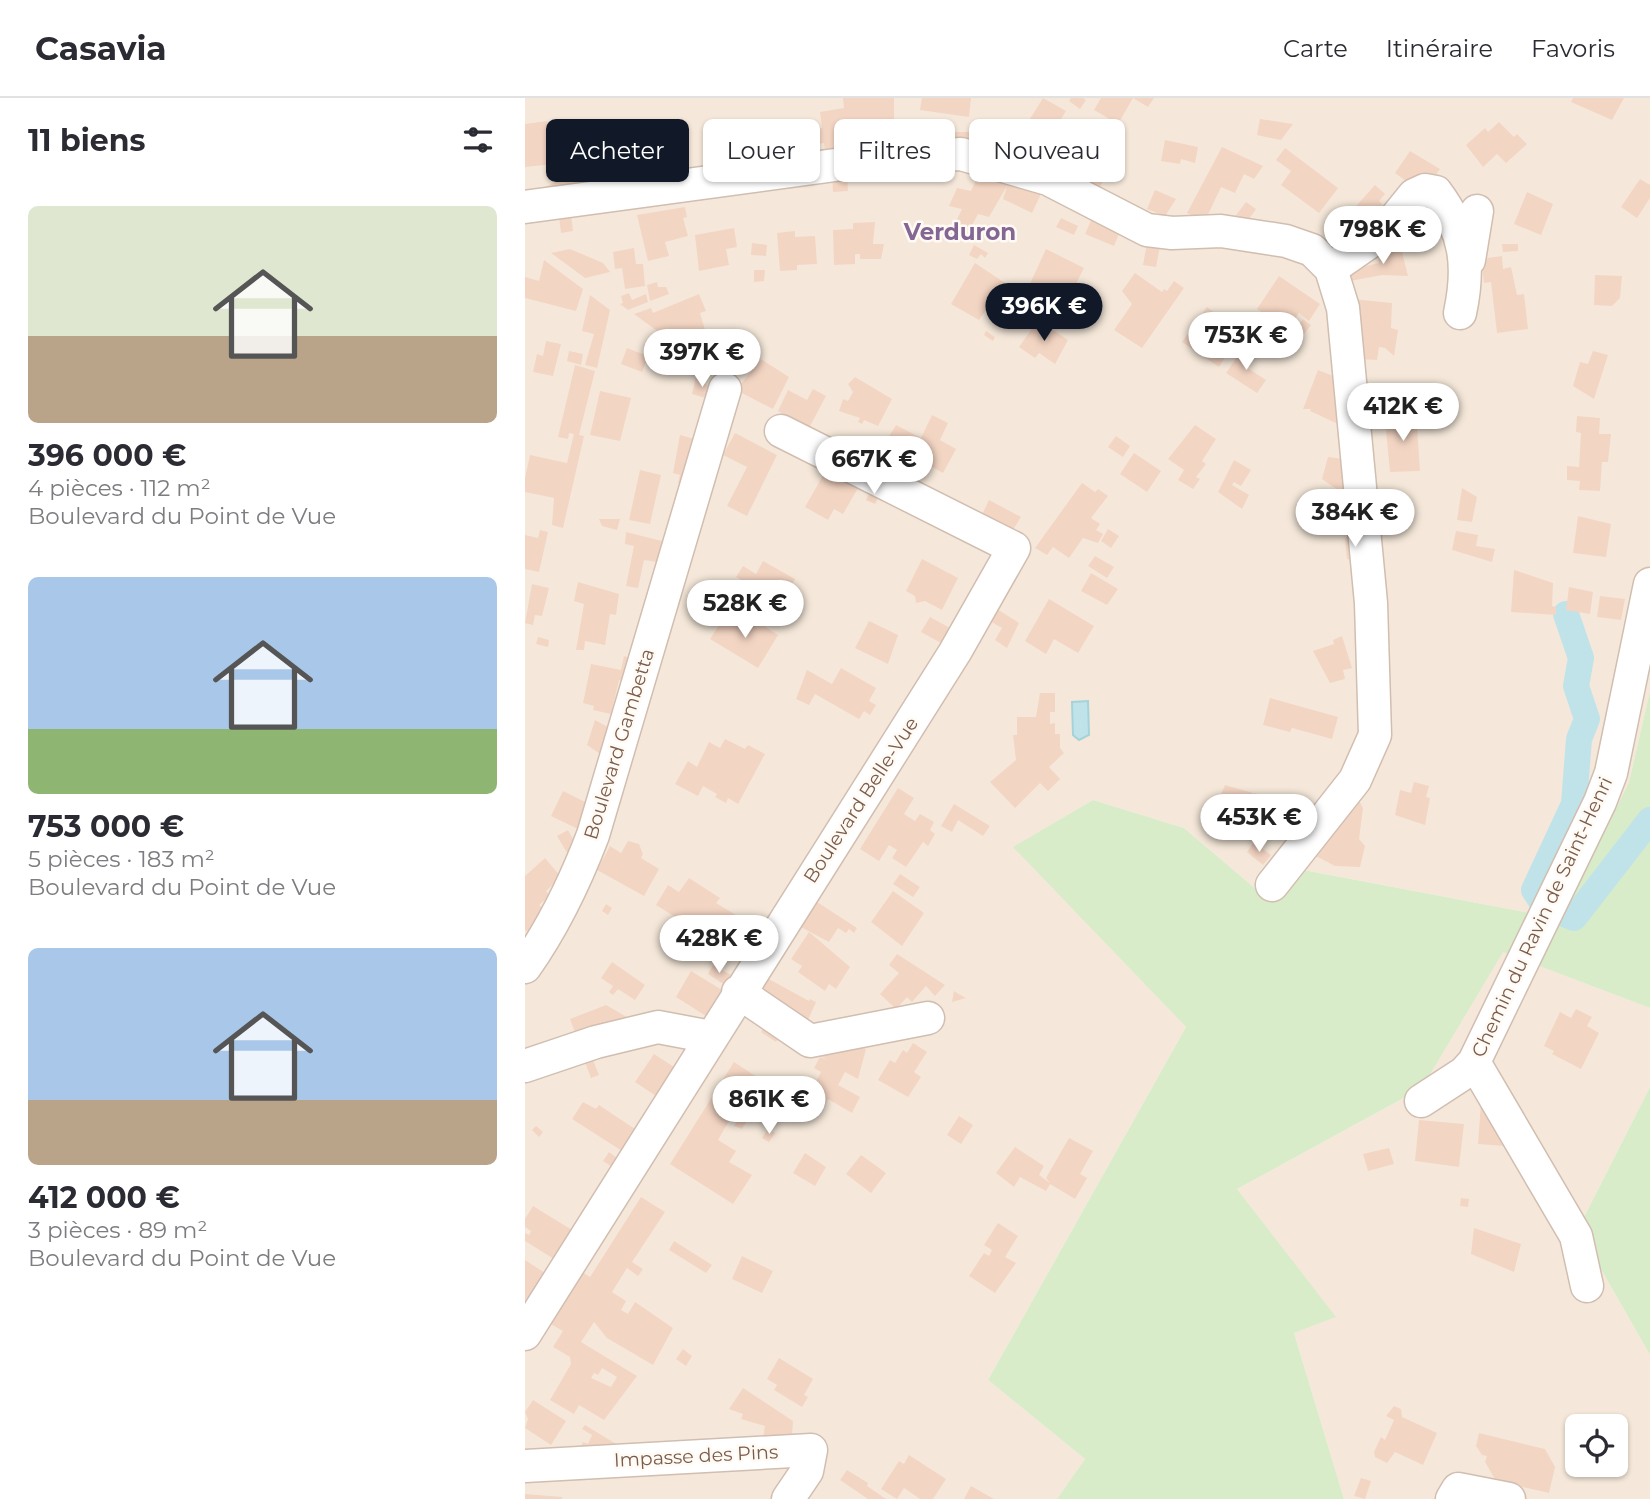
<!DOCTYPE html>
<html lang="fr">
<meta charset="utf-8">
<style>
:root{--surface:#fff;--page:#f2f2f3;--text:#2b2b33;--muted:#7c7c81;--line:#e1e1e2;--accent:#111827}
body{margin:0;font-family:Montserrat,sans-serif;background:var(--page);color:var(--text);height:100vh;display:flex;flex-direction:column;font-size:26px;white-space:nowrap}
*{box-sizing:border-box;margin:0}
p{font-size:23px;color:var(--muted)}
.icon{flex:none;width:38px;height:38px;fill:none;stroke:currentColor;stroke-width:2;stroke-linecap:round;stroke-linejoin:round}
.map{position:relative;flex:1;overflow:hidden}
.sheet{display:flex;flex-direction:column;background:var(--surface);width:525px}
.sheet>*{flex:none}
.hud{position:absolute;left:21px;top:21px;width:665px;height:63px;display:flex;gap:14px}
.tools{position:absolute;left:1040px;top:1316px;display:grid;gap:14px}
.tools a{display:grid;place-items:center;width:63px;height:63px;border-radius:10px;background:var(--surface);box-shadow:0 2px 5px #0004;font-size:35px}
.price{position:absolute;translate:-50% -60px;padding:0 16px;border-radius:24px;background:#fff;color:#222;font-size:23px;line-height:46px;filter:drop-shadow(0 2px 4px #0008)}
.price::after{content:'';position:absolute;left:50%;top:42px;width:21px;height:16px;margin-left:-10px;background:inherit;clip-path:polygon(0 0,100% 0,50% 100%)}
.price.active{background:var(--accent);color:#fff}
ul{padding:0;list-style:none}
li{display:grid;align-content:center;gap:14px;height:371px;padding:0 28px}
li span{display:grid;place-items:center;height:217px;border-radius:10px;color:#555}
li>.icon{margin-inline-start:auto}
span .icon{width:126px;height:126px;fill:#fffc;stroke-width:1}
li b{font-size:30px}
h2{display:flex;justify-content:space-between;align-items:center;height:84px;padding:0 28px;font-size:30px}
.chip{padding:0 24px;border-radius:10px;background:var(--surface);box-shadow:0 2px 5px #0004;font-size:24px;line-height:63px}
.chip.active{background:var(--accent);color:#fff}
header{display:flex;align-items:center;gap:42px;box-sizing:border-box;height:98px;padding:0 35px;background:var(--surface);border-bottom:2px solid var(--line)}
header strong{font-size:33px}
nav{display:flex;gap:38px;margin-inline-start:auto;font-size:24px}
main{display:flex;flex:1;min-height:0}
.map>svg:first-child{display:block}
.residential{fill:#f5e8da;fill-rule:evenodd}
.green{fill:#d8ecc9}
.water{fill:#bfe3e8;stroke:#a5d3da;stroke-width:2}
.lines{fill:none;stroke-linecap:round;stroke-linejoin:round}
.canal{stroke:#bfe3e8;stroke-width:26}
.building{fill:#f3d5c3;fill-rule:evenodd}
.minor-casing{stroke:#d1beb0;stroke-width:35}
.minor{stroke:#fff;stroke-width:32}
.labels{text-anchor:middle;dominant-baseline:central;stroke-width:5;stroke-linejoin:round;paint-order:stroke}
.street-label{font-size:19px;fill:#7a5c4d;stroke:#fffaf3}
.quarter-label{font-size:23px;font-weight:bold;fill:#846695;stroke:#fffaf3}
</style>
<header>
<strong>Casavia</strong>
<nav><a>Carte</a><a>Itinéraire</a><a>Favoris</a></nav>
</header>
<main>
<section class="sheet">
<h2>11 biens<svg class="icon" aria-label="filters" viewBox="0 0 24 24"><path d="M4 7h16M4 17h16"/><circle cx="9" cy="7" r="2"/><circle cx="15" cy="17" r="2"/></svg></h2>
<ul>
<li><span style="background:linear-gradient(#dfe7d0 60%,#b9a48a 0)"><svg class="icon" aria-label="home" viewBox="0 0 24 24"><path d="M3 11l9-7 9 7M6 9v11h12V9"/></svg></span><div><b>396 000 €</b><p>4 pièces · 112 m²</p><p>Boulevard du Point de Vue</p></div></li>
<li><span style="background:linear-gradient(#a9c7e8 70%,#8fb573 0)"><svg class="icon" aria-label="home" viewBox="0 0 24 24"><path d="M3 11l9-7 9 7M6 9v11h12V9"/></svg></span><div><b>753 000 €</b><p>5 pièces · 183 m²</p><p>Boulevard du Point de Vue</p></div></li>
<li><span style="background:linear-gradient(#a9c7e8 70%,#b9a48a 0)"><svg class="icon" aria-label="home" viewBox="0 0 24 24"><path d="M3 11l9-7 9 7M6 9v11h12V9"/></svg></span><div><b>412 000 €</b><p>3 pièces · 89 m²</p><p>Boulevard du Point de Vue</p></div></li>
</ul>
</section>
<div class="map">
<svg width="1125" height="1401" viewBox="0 0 1125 1401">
<rect width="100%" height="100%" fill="#fdf6ec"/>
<path class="residential" d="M0,0H1125V593L1104,684L1037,821L768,770L732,792L659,730L568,702L489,749L661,929L463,1282L560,1361L532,1401H0Z
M978,853L1125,910V989L1053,1131L1125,1257V1401H819L769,1235L810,1219L712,1091L897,990ZM1052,1328H1090V1367H1052Z"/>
<path class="green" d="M1125,593V910L978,854L897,990L712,1091L811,1219L769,1235L819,1401H532L560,1361L463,1282L661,929L488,749L568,702L659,730L732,792L768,770L1037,821L1104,684Z
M1125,989V1257L1053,1131Z"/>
<path class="water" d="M563,603L564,637L554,642L548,637L547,604Z"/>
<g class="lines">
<path class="canal" d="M1015,801L1009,792L1049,706L1054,641L1062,621L1051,588L1056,560L1041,516
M1039,816L1049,820L1053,815L1125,722"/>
</g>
<path class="building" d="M318,0H369V26L339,25V35H332L333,47L300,53L299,45L285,47L286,31L297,30L295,14L319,10Z
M397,0H446L444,19L395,12Z
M518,0L541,13L536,21L539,24L523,48L511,40L499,58L482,54L496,32L507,39L498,32Z
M546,0H558L561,2L555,11L544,3Z
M576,0H629L623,9L608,0L593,26L569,12Z
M1048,0H1099L1087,22L1046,4Z
M735,21L768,26L756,42L732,37Z
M22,23L26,42L34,41V48L27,49L29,66L0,69V26Z
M974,24L989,39L992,36L1002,46L981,65L972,56L958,69L941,47L960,30L963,34Z
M459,26L484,33L474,51L420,45V34H454Z
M130,31L131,35L120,37L119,33Z
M640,42L673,49L670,65L656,61L655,66L636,63Z
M697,49L738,68L729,81L719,76L710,95L696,89L680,123L662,115Z
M760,50L813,90L794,115L756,87L766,73L751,62Z
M539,51L583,72L574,91L532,70Z
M885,53L915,71L906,84L891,90L870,75Z
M92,66L98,89L7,95L46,77Z
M112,72L113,81L98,83L97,74Z
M455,73L486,82L516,96L507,115L478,101L482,88L464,119L453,116L439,143L424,138L437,111L424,108L432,90L446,93Z
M322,76L323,93L308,94L307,77Z
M1115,81L1125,87V100L1112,120L1096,109Z
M850,87L860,96L854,103L861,110L821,147H812L808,151L799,144Z
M630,92L651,101L640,118L622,111Z
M1002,94L1028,106L1016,137L989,126Z
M721,104L731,111L722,124L709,120Z
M160,109L162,119L158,120L163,138L140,144L144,158L123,163L112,117Z
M46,116L48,133L36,135L34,118Z
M568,118L596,131L589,148L560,136Z
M536,120L553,128L549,137L531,129Z
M350,124L348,146H359L356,161H335V156H330V166L309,167L308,132L328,131V125Z
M209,130L212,149L201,151L204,167L174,173L170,137Z
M270,133V139L290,138L292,166L272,167V172L255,173L252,135Z
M227,145L242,147L241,158L226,157Z
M622,145L635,148L631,169L618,167Z
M875,146L883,178L857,177L825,183L823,172L854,165L853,158Z
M977,146H993V153L978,154Z
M449,147L463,155L460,160L456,156L452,161L444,157Z
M109,150L111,166H118L120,188L100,191L97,170L90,171L88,154Z
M45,151L78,165L85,174L60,180L26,155Z
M521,151L559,170L540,208L503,190Z
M977,158L978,171L986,169L992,197L999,196L1003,231L972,235L966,184L959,185L956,161Z
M19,162L58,191L51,213L0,200V179L14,183Z
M450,165L480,185L454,222L426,206Z
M229,172H240L239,183L229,184Z
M610,175L637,194L639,191L642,193L649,183L659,190L617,250L589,232L607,206L597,193Z
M1070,177L1097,178L1095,200L1087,208L1069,207Z
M754,178L795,206L784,223L774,215L763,231L732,211Z
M132,184L133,189H141L144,196L125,203L122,187Z
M104,195L107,202L121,196L123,204L103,212L95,206L98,205L96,198Z
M174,196L181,213L175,215L180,232L163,238L165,244L154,249L109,216L126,210L128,215Z
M562,196L570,202L562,213L553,208Z
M65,197L85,212L72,270L60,267L69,236L57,233Z
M828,201L867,205L866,230L873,232L869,258L860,250L854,249L852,262L835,261Z
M682,209L715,234L694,269L657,244Z
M778,221L786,227L776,240L768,235Z
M513,222L543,242L530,266L514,255L510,260L494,249Z
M461,233L470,239L468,243L459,237Z
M21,243L36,246L28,278L8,274L12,256L18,258Z
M102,250L123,258L117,274L96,266Z
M718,250L729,257L721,269L741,282L732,295L701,275Z
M44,253L58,256L56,267L42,263Z
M1068,253L1083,257L1069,301L1048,288L1055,264L1063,266Z
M236,261L264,279L248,311L211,292Z
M203,263L214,269L210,282L197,281Z
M50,267L70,273L54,337L59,338L38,430L27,427L29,400L0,394V380L5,357L42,365L49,336L44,335L43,341L33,339Z
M793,272L811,279L813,326L785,313L786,311H778Z
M171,279L187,291L184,301L167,296Z
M330,279L367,301L353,328L339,322L337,326L333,324L335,320L314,313L318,301L323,303L328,294L323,286Z
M288,291L301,298L284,330L253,313L263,292L282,302Z
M75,293L106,300L95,343L65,337Z
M891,313L895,373L865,374L860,321L876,320L875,314Z
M407,317L423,325L415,342L431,351L418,375L387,358L376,378L349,363L371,327L396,340Z
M1052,318L1075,320L1074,336H1086L1083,364H1077L1075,393L1054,392L1055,383L1042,382V368L1054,369L1056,335L1051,334Z
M670,327L691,341L677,363L681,366L671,379L675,381L668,391L653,382L659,372L643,361Z
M210,335L252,357L222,418L202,408L222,369L198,357Z
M155,337L173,342L161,388L153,385L155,377L148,375Z
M591,338L605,348L598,359L583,349Z
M609,355L636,373L622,394L595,376Z
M803,359L818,361L833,406L797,381Z
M709,362L726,372L716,388L709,384L707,387L724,397L717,411L693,394Z
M304,367L337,383L318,416L309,411L303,422L280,409Z
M115,372L136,377L125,426L104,422Z
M557,385L570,394L573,391L583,398L566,420L575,426L571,432L578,436L573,445L558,440L544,460L528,449L522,457L510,450Z
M348,389L356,393L350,406L341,402Z
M937,390L952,399L947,424L932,422Z
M464,402L496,419L486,435L456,419Z
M866,403L868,423L848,425L846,406Z
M1053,418L1086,426L1081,459L1048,455Z
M74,421H95L92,432L77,428Z
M583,431L594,438L586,450L576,443Z
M15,432L23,434L14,474L0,471V437L13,440Z
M931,433L953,437L951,448L970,451L967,464L927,452Z
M101,434L145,445L139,465L119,462L113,490L101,488L109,448L100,446Z
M836,438L839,465L822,461L820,440Z
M570,458L589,469L582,480L563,468Z
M397,461L433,480L417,512L400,503L391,505L390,498L381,493Z
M238,463L270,481L263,493L274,499L264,516L220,490L222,485L211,479L218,468L231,476Z
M989,472L1028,485L1027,508L1031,509V517L986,514Z
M566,475L593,491L582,507L556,493Z
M53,484L94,496L91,517L85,516L80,547L60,543L59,552H51L59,506L49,503Z
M7,486L24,490L17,518L10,517L8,527L0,525Z
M1044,489L1068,494L1065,516L1041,512Z
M1075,498L1100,501L1096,522L1072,519Z
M524,501L569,528L553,555L529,541L521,556L500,543Z
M472,511L494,525L482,550L470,542L477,530L465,523Z
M200,518L224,532L230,522L253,537L233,570L185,541Z
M405,519L425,530L416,545L396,534Z
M344,523L373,537L363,566L330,550Z
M817,538L827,570L818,572L820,581L805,585L788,553L809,546L808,542Z
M13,539L24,542L23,549L11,546Z
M99,558L105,560L106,586L94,582L86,616L68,612L69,608L58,605L66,566L96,572Z
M316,570L351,590L344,603L351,607L345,617L339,613L334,621L290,596L284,607L271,601L282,572L307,586Z
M515,595H530V614H525V626L530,625V636H535V650L539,655L524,669L535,681L523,693L515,685L490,710L465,684L491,662L488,637H492V619H511Z
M745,600L813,619L807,641L767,630L765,634L738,627Z
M70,622L92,634L84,662L62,647Z
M200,641L220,651L223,647L240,656L213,706L203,700L201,705L190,699L192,696L178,688L173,698L150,686L163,663L172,669L184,644L195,650Z
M889,684L904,688L901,699L905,700L900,727L870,717L875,692L886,695Z
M700,687L728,695L724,711L729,695L740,698L735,715L730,713L724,730L709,723L707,729L699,725L703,716L690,710Z
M373,690L389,700L379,716L390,723L395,716L409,724L405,732L410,736L403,748L398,744L381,769L367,760L372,752L364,747L354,763L335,751Z
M38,693L66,707L53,731L26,718Z
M830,695L838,710L834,741L840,748L835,769L810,768L787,756Z
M429,706L465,728L458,738L433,722L427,734L416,728Z
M43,732L54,752L44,758L32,738Z
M103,743L114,746L118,756L116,760L134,771L119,798L72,772L85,748L96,755Z
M729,744L746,757L738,767L722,754Z
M20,760L36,779L21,793L25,798L14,807L24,815L10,838L0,832V778Z
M375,776L395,789L388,799L368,786Z
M164,780L195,800L191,805L214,819L191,855L169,841L174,834L131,807L143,787L154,794Z
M368,793L399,815L377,848L346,824Z
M289,802L332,830L329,835L324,831L321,835L313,830L304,844L274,828Z
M81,806L87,810L83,817L77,813Z
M284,834L325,869L311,891L304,886L300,893L273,874L277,868L266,861Z
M372,856L420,887L410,898L401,888L387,904L382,899L371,911L355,896L374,875L364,867Z
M87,864L120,887L110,902L93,891L88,897L84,894L88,888L76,880Z
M188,867L206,877L200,887L183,876Z
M166,873L197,892L181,918L151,899Z
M240,879L284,903L285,901L291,904L283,922L230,898Z
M429,893L432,895L441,900L427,904Z
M81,907L109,923L52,940L45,921Z
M1051,911L1067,919L1062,928L1074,935L1056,971L1027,956L1029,953L1019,948L1035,914L1046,920Z
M241,925L256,936L251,944L236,934Z
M388,945L402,954L389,974L396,979L383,999L353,982L365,962L370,965L378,952L382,955Z
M326,947L341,951L333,981L320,974L313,987L335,999L327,1015L303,1001L298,1010L287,1004L292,995L287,992L296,974L289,970L295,959L303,962L292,956Z
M129,956L149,969L131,998L110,984Z
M68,962L74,977L66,980L60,964Z
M209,964L232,979L226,988L238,996L217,1031L209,1028L211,1025L205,1021L193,1042L211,1053L204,1064L227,1077L208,1106L145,1066Z
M58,1004L71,1011L74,1007L110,1031L97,1053L47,1021Z
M956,1005L993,1049L953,1046Z
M434,1018L448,1027L436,1046L422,1037Z
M894,1022L939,1026L934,1069L890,1063Z
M11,1028L18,1034L14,1039L7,1032Z
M243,1031L250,1035L244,1044L237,1040Z
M544,1040L568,1053L555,1076L562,1080L550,1101L525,1086L521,1093L495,1079L489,1089L471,1075L490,1049L519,1068L514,1077L525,1085L521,1080Z
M864,1050L869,1066L843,1073L838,1056Z
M84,1054L92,1060L87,1069L78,1063Z
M280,1055L301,1069L290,1088L268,1075Z
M336,1057L361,1075L346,1095L321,1076Z
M116,1099L140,1114L107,1164L118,1171L113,1178L102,1170L87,1194L101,1203L96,1212L103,1216L110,1204L148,1230L128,1267L82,1240L69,1224L56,1244L112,1278L79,1322L54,1307L49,1316L25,1302L46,1266L45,1259L28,1249L38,1233L24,1225L56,1173L65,1179ZM77,1270L92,1279L86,1289L66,1280L69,1275L73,1277Z
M936,1100L944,1101L943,1109L935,1108Z
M8,1108L47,1132L29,1161L0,1143V1135L4,1137L6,1133L0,1129V1121Z
M473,1125L493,1138L480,1159L491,1165L470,1195L444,1178L459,1155L464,1158L467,1152L459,1147Z
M949,1130L996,1146L989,1174L946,1156Z
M149,1143L187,1167L181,1175L144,1152Z
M217,1158L248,1173L237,1195L207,1181Z
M0,1162L20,1175L0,1206Z
M158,1251L167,1258L161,1268L151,1261Z
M254,1260L288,1281L279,1297L283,1299L277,1309L249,1292L252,1287L242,1281Z
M218,1290L268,1323L267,1338L238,1340L240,1328L216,1321L218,1316L204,1311Z
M8,1302L41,1323L26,1347L0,1330L3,1321L0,1314Z
M869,1308L876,1311L877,1319L912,1335L898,1367L870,1354L862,1365L850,1359L849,1354L856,1339L860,1342L869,1322L861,1318Z
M60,1327L96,1349L55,1351L58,1344L63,1346L67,1337L57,1331Z
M954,1335L1020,1351L1030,1369L1024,1395L971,1383L960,1364L962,1358L957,1357L951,1348Z
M384,1357L421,1381L408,1401H395L379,1390L372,1401L356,1391L374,1363L379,1366Z
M322,1372L343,1385L342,1388L361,1401H343L315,1382Z
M836,1380L846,1383L840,1401L829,1398Z
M446,1388L469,1401H439Z
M0,1396L37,1399V1401H0Z"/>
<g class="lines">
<g class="minor-casing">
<path id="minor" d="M0,109L362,60L436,56L523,81L622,132L647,135L696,133L761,143L787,152L806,171L818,210L846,505L850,637L830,682L747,787
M944,162L952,113
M806,171L859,134L889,97L900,92L911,94C941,134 945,168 935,215
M0,869C29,828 50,784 68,737L200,291
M213,894L285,943L403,920
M949,964L1051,1138L1062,1188
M0,968L71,944L133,929L186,939
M896,1003L939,975L949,964L1075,704L1086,675L1125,486
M0,1236L430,554L489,450L256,333
M0,1368L286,1352L282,1373L263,1401
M927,1401L933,1391L984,1401"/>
</g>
<use href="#minor" class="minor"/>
</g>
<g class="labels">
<g class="street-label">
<text transform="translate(94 646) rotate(-73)">Boulevard Gambetta</text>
<text transform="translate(336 702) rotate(-57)">Boulevard Belle-Vue</text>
<text transform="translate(1017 819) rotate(-65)">Chemin du Ravin de Saint-Henri</text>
<text transform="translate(171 1358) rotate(-3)">Impasse des Pins</text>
</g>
<g class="quarter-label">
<text x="435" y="134">Verduron</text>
</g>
</g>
</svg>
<div class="tools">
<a><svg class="icon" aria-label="locate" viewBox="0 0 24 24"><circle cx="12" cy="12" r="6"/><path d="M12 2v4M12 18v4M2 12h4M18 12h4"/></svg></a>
</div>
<b class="price" style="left:858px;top:168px">798K €</b>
<b class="price active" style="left:519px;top:245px">396K €</b>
<b class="price" style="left:721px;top:274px">753K €</b>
<b class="price" style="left:177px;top:291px">397K €</b>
<b class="price" style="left:878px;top:345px">412K €</b>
<b class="price" style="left:349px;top:398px">667K €</b>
<b class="price" style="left:830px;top:451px">384K €</b>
<b class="price" style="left:220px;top:542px">528K €</b>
<b class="price" style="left:734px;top:756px">453K €</b>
<b class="price" style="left:194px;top:877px">428K €</b>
<b class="price" style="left:244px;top:1038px">861K €</b>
<div class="hud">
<a class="chip active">Acheter</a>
<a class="chip">Louer</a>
<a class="chip">Filtres</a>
<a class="chip">Nouveau</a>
</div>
</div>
</main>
